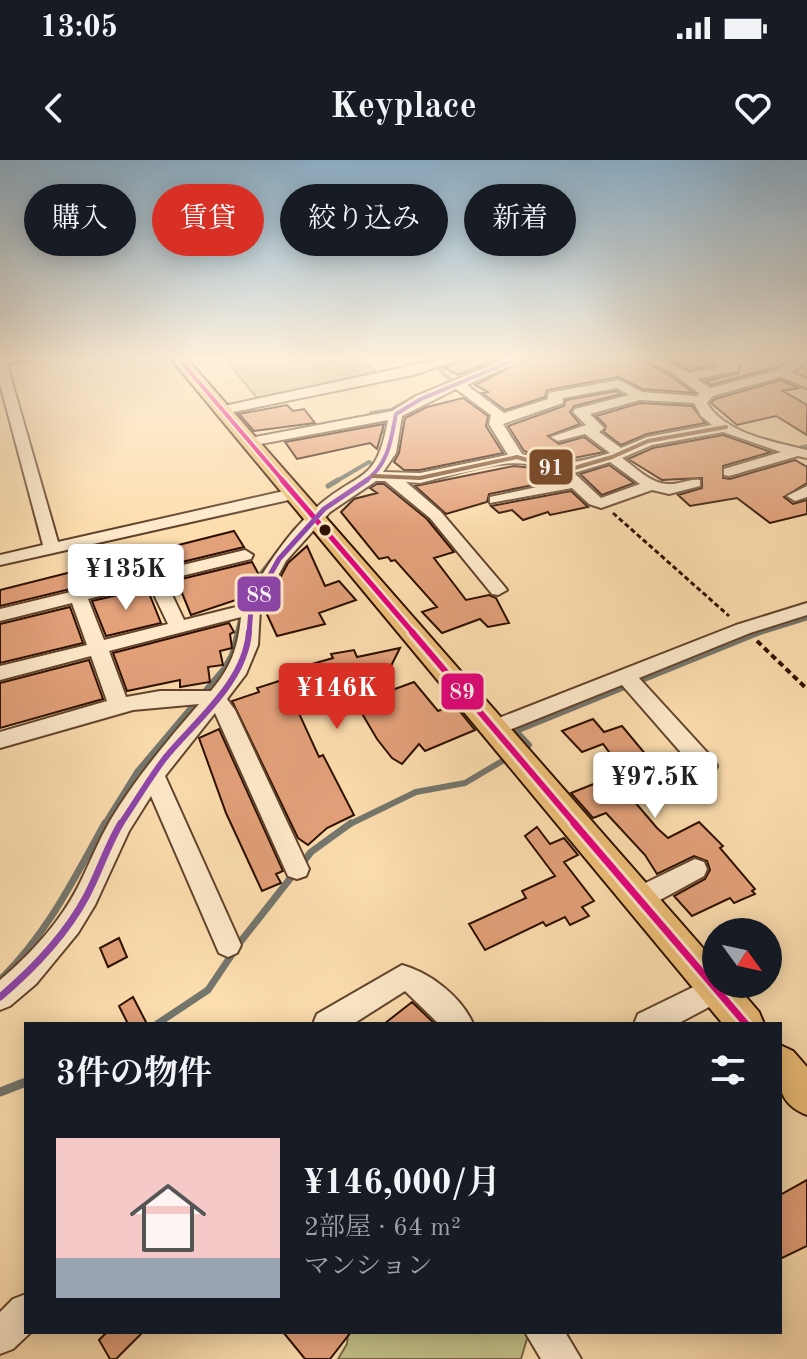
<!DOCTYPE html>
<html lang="ja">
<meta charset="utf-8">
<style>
:root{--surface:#171b24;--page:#20242c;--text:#f1f3f6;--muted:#9ea1a6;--line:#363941;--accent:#d93025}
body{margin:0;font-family:"Old Standard TT","Noto Serif JP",serif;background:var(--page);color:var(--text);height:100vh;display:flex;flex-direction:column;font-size:30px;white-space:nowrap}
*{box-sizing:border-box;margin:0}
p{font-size:26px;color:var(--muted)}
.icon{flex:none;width:44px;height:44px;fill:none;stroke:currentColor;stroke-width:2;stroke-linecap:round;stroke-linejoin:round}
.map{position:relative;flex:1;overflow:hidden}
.sheet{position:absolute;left:24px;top:862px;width:758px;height:312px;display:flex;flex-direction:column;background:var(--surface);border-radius:0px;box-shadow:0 4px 20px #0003}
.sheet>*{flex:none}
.top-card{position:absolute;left:24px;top:24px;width:760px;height:72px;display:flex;gap:16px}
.needle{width:52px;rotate:123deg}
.controls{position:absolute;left:702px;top:758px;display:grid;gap:16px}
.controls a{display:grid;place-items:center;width:80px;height:80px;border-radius:50%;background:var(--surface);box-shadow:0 4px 20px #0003;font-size:40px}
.price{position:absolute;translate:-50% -68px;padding:0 18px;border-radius:8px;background:#fff;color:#222;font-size:26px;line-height:52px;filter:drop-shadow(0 2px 4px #0008)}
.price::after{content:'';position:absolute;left:50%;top:48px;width:24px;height:18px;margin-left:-12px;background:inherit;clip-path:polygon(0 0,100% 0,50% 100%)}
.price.selected{background:var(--accent);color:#fff}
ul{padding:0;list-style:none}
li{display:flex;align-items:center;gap:24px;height:200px;padding:0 32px}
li+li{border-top:2px solid var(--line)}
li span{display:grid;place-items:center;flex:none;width:224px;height:160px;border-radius:0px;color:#555}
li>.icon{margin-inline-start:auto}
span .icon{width:96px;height:96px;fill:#fffc;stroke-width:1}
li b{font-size:34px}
h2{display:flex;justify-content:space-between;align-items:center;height:96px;padding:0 32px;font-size:34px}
.pill{padding:0 28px;border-radius:36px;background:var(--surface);box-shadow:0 4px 20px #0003;font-size:28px;line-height:72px}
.pill.selected{background:var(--accent);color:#fff}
.status{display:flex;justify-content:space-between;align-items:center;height:56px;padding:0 40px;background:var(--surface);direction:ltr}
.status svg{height:22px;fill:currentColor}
header{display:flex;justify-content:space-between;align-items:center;height:104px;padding:0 32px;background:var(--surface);font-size:36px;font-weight:800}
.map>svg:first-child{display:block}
.green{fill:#c3c088;stroke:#786844;stroke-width:2}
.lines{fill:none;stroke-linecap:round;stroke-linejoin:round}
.stream-far4{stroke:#74766e;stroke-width:4}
.stream-far3{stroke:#74766e;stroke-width:5}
.stream-far2{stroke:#74766e;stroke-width:6}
.stream-far1{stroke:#74766e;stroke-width:7}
.stream{stroke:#74766e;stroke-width:9}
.building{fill:#e3a17a;stroke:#2d0f01;stroke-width:2}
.minor-casing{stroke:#61432c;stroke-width:4}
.major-casing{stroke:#2d0f01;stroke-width:4}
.path-far1{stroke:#2d0f01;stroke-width:3;stroke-dasharray:5 3;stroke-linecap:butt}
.path{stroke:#2d0f01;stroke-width:4;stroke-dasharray:6 4;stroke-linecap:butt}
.minor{fill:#feeacb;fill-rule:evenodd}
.major{fill:#eebf78;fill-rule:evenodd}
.bus-1-far3-casing{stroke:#feeacb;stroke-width:8}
.bus-1-far2-casing{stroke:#feeacb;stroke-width:10}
.bus-1-far1-casing{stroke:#feeacb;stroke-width:12}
.bus-1-casing{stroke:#feeacb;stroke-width:13}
.bus-2-far3-casing{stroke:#feeacb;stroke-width:8}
.bus-2-far2-casing{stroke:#feeacb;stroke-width:10}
.bus-2-far1-casing{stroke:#feeacb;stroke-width:12}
.bus-2-casing{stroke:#feeacb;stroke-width:13}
.bus-3-casing{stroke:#feeacb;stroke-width:8}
.bus-1-far3{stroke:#e5007d;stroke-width:4}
.bus-1-far2{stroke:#e5007d;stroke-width:5}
.bus-1-far1{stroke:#e5007d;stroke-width:6}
.bus-1{stroke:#e5007d;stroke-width:7}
.bus-2-far3{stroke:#8e44ad;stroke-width:4}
.bus-2-far2{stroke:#8e44ad;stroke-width:5}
.bus-2-far1{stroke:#8e44ad;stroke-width:6}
.bus-2{stroke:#8e44ad;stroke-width:7}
.bus-3{stroke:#7a4b2a;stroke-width:4}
.bus-dot{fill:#2d0f01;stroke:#feeacb;stroke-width:3}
.line-badge{stroke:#feeacb;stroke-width:3}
.badge-label{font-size:22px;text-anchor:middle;font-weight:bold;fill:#fff}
</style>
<div class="status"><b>13:05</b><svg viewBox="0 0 49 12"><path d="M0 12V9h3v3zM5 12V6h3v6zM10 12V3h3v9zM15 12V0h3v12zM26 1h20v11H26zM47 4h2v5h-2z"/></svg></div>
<header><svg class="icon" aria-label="back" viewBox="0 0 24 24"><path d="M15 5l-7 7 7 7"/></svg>Keyplace<svg class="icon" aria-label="heart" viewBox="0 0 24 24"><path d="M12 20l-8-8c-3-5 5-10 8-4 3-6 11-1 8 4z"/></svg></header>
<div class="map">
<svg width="807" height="1199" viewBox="0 0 807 1199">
<rect width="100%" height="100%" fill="#fddeaf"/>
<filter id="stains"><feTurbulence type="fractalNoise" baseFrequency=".0025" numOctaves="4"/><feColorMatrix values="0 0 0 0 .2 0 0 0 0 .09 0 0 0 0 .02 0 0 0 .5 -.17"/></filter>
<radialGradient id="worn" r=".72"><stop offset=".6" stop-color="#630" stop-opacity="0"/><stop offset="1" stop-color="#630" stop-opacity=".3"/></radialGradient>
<path class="green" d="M225,199H363L377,213L257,238Z
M348,1172H529L521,1199H338L347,1184Z"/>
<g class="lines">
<path class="stream-far4" d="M428,199L454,223L450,225
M0,206L41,199
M385,280V274L371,253L391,250L413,238
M791,290L807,286
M335,322L369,302L393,316"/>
<path class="stream-far3" d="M328,326L338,320
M237,474L248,431L295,370
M755,474L807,458"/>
<path class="stream-far2" d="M522,589L529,585L516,571L760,472
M104,665L137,612L224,509L232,495L238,472
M348,665L416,632L465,623L509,597"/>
<path class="stream-far1" d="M0,820C47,774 74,719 105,663
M157,864L208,830L241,781L311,692L351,663"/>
<path class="stream" d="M0,932L26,922"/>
</g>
<path class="building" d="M464,199H498L458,215L444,208Z
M526,199H640L668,214L694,233L643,229L618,217L547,230L545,237L505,250L482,233L488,232L475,225Z
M668,199H707L714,205L689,210Z
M732,199H790L777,207L711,225L705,221L739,213L740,205Z
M781,220L798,228L783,231L807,245V275L776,256L737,265L711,243L715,239Z
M616,231L621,234L574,246L570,252L580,264L548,276L559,284L584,277L604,292L564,300L536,295L524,291L508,266L564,246L566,240Z
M463,238L488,256L486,266L503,293L420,310H404L394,302L399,293L405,258L427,247Z
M640,243L692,246L705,263L647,274L621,285L604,272L606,266L596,256Z
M287,245L293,251L304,249L315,263L254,271L239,254Z
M384,264L377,289L370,283L297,299L285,282Z
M723,275L771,292L723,306V318L730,319L795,300L807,307V323L784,337L793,344L807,340V354L770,363L737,338L690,346L678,335L702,328V318L662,320L628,299L653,288Z
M609,305L634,323L602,335L580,314Z
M514,306L532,308L558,320L489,334L487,342L446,354L415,326Z
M377,324H384L427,359L454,392L434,398L466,440L489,435L496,438L509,463L488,467L480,459L442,473L422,452L437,447L395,400L391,401L388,397L379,399L341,352L354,339L377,333L370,328Z
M571,331L588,347L550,355L548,352L523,360L512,350L499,353L491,346Z
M234,371L244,387L0,446V430Z
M307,386L325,426L339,421L356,440L319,453L325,464L277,476L264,448L288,403Z
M252,402L259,415L245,437L191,455L182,433L175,435L169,422Z
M147,428L161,463L106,476L92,441Z
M70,447L83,483L0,503V464Z
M229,463L234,472L230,474L232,488L220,491L223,505L208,507L210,522L180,527V520L127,531L113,493Z
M400,488L376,536L414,522L438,551L454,544L475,570L425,591L419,584L402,604L392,598L377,579L351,535L346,536L345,533L296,547L319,597L323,595L354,655L327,668L308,685L298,678L232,541L259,532L257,528L298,515V508L333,498L331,494L354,490L357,497Z
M89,500L103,539L0,568V523Z
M593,559L604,572L622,566L667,620L628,634L657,668L668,678L699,662L723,686L720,688L755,729L752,731L755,734L734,743L730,738L692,756L674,736L705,719L710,710L707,701L694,696L657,714L645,695L606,653L593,658L571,633L624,612L603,584L582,592L562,571Z
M219,569L283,711L276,714L281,723L262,731L226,653L199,578Z
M537,667L550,684L564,678L578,695L564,702L594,741L582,747L589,756L570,765L565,757L546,766L543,762L485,790L469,764L526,738L522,731L555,716L525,676Z
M119,778L127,797L108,807L100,788Z
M133,837L147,864H128L119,846Z
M412,842L435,864H384Z
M807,1020V1086L780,1099V1035Z
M107,1172H143L116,1199H110L99,1180Z
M283,1172H351L330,1199H305Z"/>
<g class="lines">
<g class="minor-casing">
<path id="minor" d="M0,199L6,201L58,382L293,329L301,334L293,339L0,405V395L43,385L0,224Z
M442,199H461L413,215L224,254L217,250L224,246Z
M506,199H523L467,225L504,253L548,239V233L619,220L642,232L697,236L699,233L670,211L643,199H661L689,213L721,207L710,199H725L737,205V211L697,219L710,228L778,210L796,199H807V202L791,212L807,219V228L781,217L713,236L707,243C725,274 775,282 807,290V298L798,296L729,316L724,315V309L781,292L723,272L652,285L622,298C635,307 651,324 668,324C679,325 689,318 700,320V326L669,334L652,330L601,348L589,344L572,328L490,343V337L565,321C528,285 463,313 420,323L406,322L441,352L504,426L507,430L498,435L492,434L430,358L385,321H376L330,352L286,401L260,449L258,485L246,514L227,539L235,550L309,709L306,716L297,719L288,716L215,553L165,616L241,785L237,793L228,797L219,793L151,636L129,671L95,745L78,773L36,824L10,846L0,850V820C30,795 60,762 78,727C89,705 98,682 110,661C135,619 167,581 199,544L133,550L0,588V572L107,541L91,496L0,520V506L87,485L72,443L0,461V449L245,390L253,395L251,399L165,420L184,460L244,445C265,409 286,374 318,346C361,309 376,325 388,260L250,286L243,282L245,279L392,251L416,236ZM617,228L629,235L575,249L573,252L586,265L551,277L558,281L585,274L610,293L607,294C567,305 562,306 522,294L503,264L563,243V238ZM456,229L491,255L489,264L508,295L420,313L383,312L396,293L402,256ZM640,240L694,243L701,256L712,265L648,277L621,288L599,272L604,268L590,254ZM610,302L640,324L601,338L574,313ZM149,424L168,464L104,480L88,439ZM241,457C238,488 231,507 211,531H160L126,537L109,491Z
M807,326V337L795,341L787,336Z
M807,443V455L750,473L639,518L714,600L717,606L714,612L706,614L698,612L622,525L502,573H486L483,568L486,563L736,465Z
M695,699L704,702L707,709L704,716L649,746L640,749L631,746L627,738L631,730Z
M402,805C429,812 462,837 473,864H439L405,831L353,864H313L317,854Z
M716,816V824H728L730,829L726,838L677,864H634L638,854Z
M26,1134V1172H31L13,1189L0,1194V1152L13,1139Z
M525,1172H565L581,1199H541Z"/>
</g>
<g class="major-casing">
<path id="major" d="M171,199H187L716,803V824H735L759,852L764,864H723Z
M780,885L793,891L807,907V955C772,941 780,917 780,885Z"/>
</g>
<path class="path-far1" d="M613,353L729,456"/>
<path class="path" d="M757,481L807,529"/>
<use href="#minor" class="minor"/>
<use href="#major" class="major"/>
<g class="bus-1-far3-casing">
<path id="bus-1-far3" d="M179,199L284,322"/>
</g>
<g class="bus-1-far2-casing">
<path id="bus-1-far2" d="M282,320L414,474"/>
</g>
<g class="bus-1-far1-casing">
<path id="bus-1-far1" d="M412,472L576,665"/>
</g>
<g class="bus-1-casing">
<path id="bus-1" d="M574,663L746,864"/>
</g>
<g class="bus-2-far3-casing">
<path id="bus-2-far3" d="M364,322C388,306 391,281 396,254L421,239L517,199"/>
</g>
<g class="bus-2-far2-casing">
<path id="bus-2-far2" d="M249,474L251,449L279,399L324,349L367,320"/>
</g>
<g class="bus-2-far1-casing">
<path id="bus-2-far1" d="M120,665C135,643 149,619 165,598C195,561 245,523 249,472"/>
</g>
<g class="bus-2-casing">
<path id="bus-2" d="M0,837C33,809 65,776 86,737C99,713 107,686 121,663"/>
</g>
<g class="bus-3-casing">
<path id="bus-3" d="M373,316L420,318L517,297L557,309H571L612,297L648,281L726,267"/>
</g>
<use href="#bus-1-far3" class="bus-1-far3"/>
<use href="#bus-1-far2" class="bus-1-far2"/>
<use href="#bus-1-far1" class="bus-1-far1"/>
<use href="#bus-1" class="bus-1"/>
<use href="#bus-2-far3" class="bus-2-far3"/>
<use href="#bus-2-far2" class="bus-2-far2"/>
<use href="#bus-2-far1" class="bus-2-far1"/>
<use href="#bus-2" class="bus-2"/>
<use href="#bus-3" class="bus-3"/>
</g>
<linearGradient id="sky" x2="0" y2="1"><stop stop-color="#8db6d4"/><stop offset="0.54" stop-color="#fef0db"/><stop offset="1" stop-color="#fef0db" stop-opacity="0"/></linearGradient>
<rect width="807" height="367" fill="url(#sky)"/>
<circle class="bus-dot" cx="325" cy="370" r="7"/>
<g class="line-badge">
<rect x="528" y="288" width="46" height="38" rx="8" fill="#7a4b2a"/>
<rect x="236" y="415" width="46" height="38" rx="8" fill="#8e44ad"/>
<rect x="440" y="512" width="45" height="39" rx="8" fill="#e5007d"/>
</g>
<g class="badge-label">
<text x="551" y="315">91</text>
<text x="259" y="442">88</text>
<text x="462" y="539">89</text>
</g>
<rect width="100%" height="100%" filter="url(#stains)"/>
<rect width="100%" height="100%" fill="url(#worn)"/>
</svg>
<div class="controls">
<a><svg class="needle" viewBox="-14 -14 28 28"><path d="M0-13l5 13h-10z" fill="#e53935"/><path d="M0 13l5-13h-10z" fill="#9ea1a6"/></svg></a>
</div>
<b class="price" style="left:126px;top:452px">¥135K</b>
<b class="price selected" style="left:337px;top:571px">¥146K</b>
<b class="price" style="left:655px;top:660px">¥97.5K</b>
<div class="top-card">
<a class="pill">購入</a>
<a class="pill selected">賃貸</a>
<a class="pill">絞り込み</a>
<a class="pill">新着</a>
</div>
<section class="sheet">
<h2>3件の物件<svg class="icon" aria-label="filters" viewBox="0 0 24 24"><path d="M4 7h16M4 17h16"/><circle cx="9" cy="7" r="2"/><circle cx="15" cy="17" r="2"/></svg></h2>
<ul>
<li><span style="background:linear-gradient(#f6c9c9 75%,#9aa5b1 0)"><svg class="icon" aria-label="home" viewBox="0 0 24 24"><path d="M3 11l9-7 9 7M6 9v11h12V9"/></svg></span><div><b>¥146,000/月</b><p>2部屋 · 64 m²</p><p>マンション</p></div></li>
</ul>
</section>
</div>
